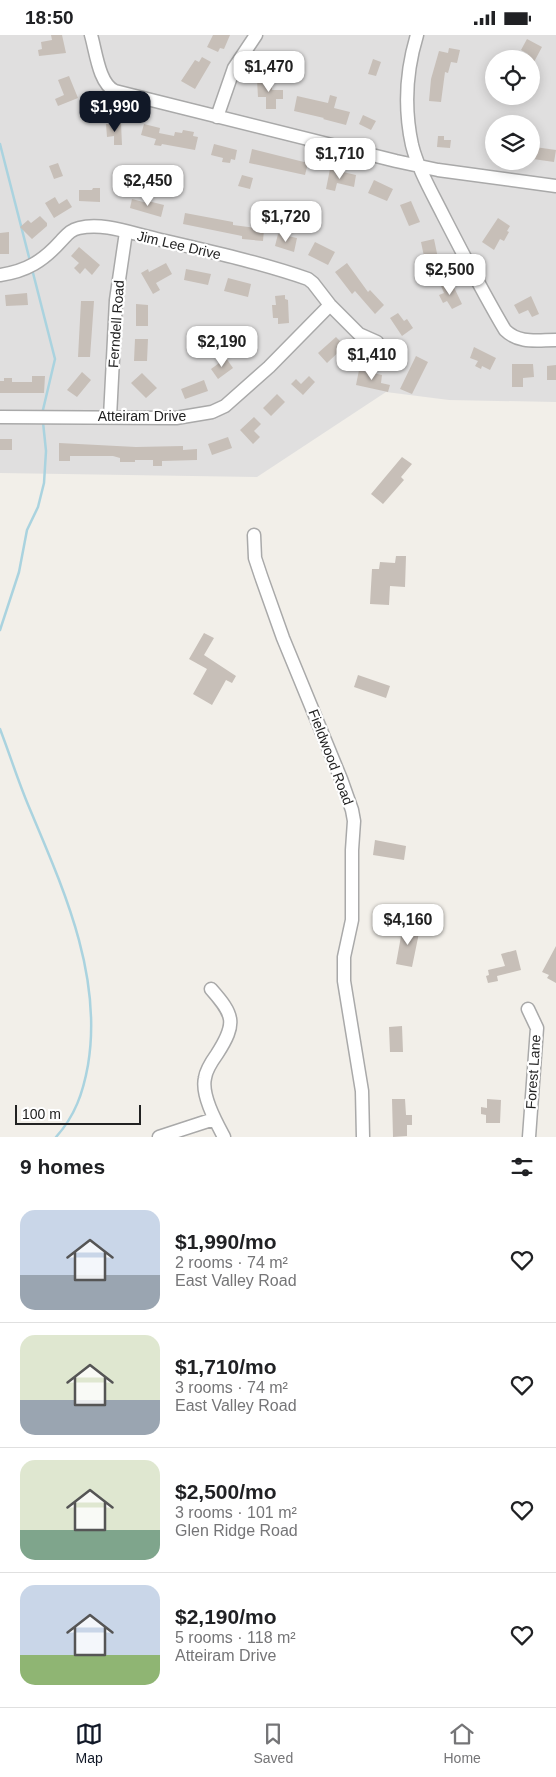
<!DOCTYPE html>
<meta charset="utf-8">
<style>
:root{--surface:#fff;--page:#f2f2f2;--text:#202124;--muted:#757577;--line:#e0e0e0;--accent:#111827}
body{margin:0;font-family:Arial,sans-serif;background:var(--page);color:var(--text);height:100vh;display:flex;flex-direction:column;font-size:19px;white-space:nowrap}
*{box-sizing:border-box;margin:0}
p{font-size:16px;color:var(--muted)}
.icon{flex:none;width:28px;height:28px;fill:none;stroke:currentColor;stroke-width:2;stroke-linecap:round;stroke-linejoin:round}
.map{position:relative;height:1102px;overflow:hidden}
.details{display:flex;flex-direction:column;background:var(--surface);flex:1}
.details>*{flex:none}
.buttons{position:absolute;left:485px;top:15px;display:grid;gap:10px}
.buttons a{display:grid;place-items:center;width:55px;height:55px;border-radius:50%;background:var(--surface);box-shadow:0 2px 12px #0003;font-size:25px}
.scale{position:absolute;left:15px;bottom:12px;width:126px;box-sizing:border-box;padding-left:5px;border:2px solid #222;border-top:0;font-size:14px;line-height:18px;white-space:nowrap;color:#222;-webkit-text-stroke:4px #fff;paint-order:stroke}
.price{position:absolute;translate:-50% -42px;padding:0 11px;border-radius:10px;background:#fff;color:#222;font-size:16px;line-height:32px;filter:drop-shadow(0 1px 2px #0008)}
.price::after{content:'';position:absolute;left:50%;top:30px;width:15px;height:11px;margin-left:-8px;background:inherit;clip-path:polygon(0 0,100% 0,50% 100%)}
.price.on{background:var(--accent);color:#fff}
ul{padding:0;list-style:none}
li{display:flex;align-items:center;gap:15px;height:125px;padding:0 20px}
li+li{border-top:1px solid var(--line)}
li span{display:grid;place-items:center;flex:none;width:140px;height:100px;border-radius:15px;color:#555}
li>.icon{margin-inline-start:auto}
span .icon{width:60px;height:60px;fill:#fffc;stroke-width:1}
li b{font-size:21px}
h2{display:flex;justify-content:space-between;align-items:center;height:60px;padding:0 20px;font-size:21px}
.status{display:flex;justify-content:space-between;align-items:center;height:35px;padding:0 25px;background:var(--surface);direction:ltr}
.status svg{height:14px;fill:currentColor}
.dock{display:flex;justify-content:space-around;align-items:center;height:70px;border-top:1px solid var(--line);background:var(--surface);font-size:14px;color:var(--muted)}
.dock a{display:grid;justify-items:center;gap:2px}
.dock .on{color:var(--accent)}
.map>svg:first-child{display:block}
.residential{fill:#e0dfdf;fill-rule:evenodd}
.lines{fill:none;stroke-linecap:round;stroke-linejoin:round}
.stream{stroke:#aad3df;stroke-width:2.5}
.building{fill:#c7bfb8}
.minor-casing{stroke:#a9a9a9;stroke-width:15}
.minor{stroke:#fff;stroke-width:12}
.labels{text-anchor:middle;dominant-baseline:central;stroke-width:4.5;stroke-linejoin:round;paint-order:stroke}
.street-label{font-size:14px;fill:#222;stroke:#fff}
</style>
<div class="status"><b>18:50</b><svg viewBox="0 0 49 12"><path d="M0 12V9h3v3zM5 12V6h3v6zM10 12V3h3v9zM15 12V0h3v12zM26 1h20v11H26zM47 4h2v5h-2z"/></svg></div>
<div class="map">
<svg width="556" height="1102" viewBox="0 0 556 1102">
<rect width="100%" height="100%" fill="#f2efe9"/>
<path class="residential" d="M0,0H556V367L449,365L386,357L257,442L0,438ZM494,24H531V61H494ZM494,89H531V126H494Z"/>
<g class="lines">
<path class="stream" d="M0,109L30,226
M32,234L55,324L42,379
M0,595L19,537L27,495L38,472L44,448L46,416L43,387
M0,694C10,720 18,746 29,772C63,853 103,940 88,1030C83,1058 75,1081 56,1102"/>
</g>
<path class="building" d="M51,0H62L66,18L39,21L38,15L42,14L41,7L52,5Z
M213,0H230L224,14L220,13L218,17L207,12Z
M527,4L542,12L534,27L531,24L526,23L528,19L521,15Z
M449,13L460,15L457,28L451,27L448,38L445,37L441,67L429,66L431,44L439,16L448,18Z
M202,22L211,27L195,54L181,46L195,25L199,27Z
M373,24L381,27L376,41L368,39Z
M69,41L78,63L58,71L55,64L64,60L58,45Z
M257,45H272V55H283V64H276V74H266V62H258Z
M330,60L337,62L334,73L350,77L346,90L323,84L324,83L294,76L297,61L328,68Z
M363,80L376,86L371,95L359,89Z
M121,88L122,110H114V101L107,102L106,89Z
M144,89L160,93L159,98L174,101L175,97L182,98L183,95L194,97L193,101L198,102L195,115L162,109L161,111L154,110L156,104L141,100Z
M438,101H444V105H451L450,113L437,112Z
M214,109L237,115L235,125L231,124L230,128L222,127L223,123L211,120Z
M535,112L556,115L554,127L533,124Z
M252,114L308,128L305,140L249,128Z
M58,128L63,141L54,144L49,131Z
M330,134L356,140L354,152L337,148L335,156L326,154Z
M242,140L253,143L250,154L238,151Z
M374,145L393,154L387,166L368,158Z
M93,153H100V167L79,166V155H92Z
M55,162L59,169L67,164L72,172L54,183L45,168Z
M132,164L147,168L148,166L164,170L161,182L130,173Z
M411,166L420,187L409,191L400,170Z
M185,178L233,187V190L264,194L263,206L242,204V201L183,189Z
M40,181L47,188V191L32,204L20,192L28,185L31,188Z
M498,183L510,191L507,196L509,197L504,206L500,204L494,215L482,207Z
M9,197V219H0V198Z
M278,199L297,203L294,217L275,211Z
M434,204L439,228L426,231L421,207Z
M315,207L335,217L328,230L308,220Z
M79,212L100,230L92,240L85,233L80,239L74,233L79,228L71,221Z
M166,228L172,239L156,248L160,255L153,259L141,238L148,234L149,237Z
M347,228L368,257L370,255L384,270L375,279L355,256L352,259L335,237Z
M186,234L211,239L208,250L184,245Z
M228,243L251,249L248,262L224,256Z
M451,246L462,269L452,274L447,266L443,268L439,260L444,258L441,251Z
M27,258L28,270L6,271L5,260Z
M285,260V264L288,265L289,288L278,289V283H273L272,270H276L275,261Z
M531,261L539,279L532,282L528,275L519,279L514,270Z
M81,266H94L90,322H78Z
M136,269L148,270V291H136Z
M398,278L404,286L407,284L413,293L402,301L390,283Z
M336,302L345,311L327,328L318,318Z
M135,304H148L147,326H134Z
M474,312L496,323L490,335L482,331L481,334L475,331L478,326L470,323Z
M416,321L428,327L412,359L400,354Z
M226,323L233,333L218,344L211,334Z
M512,329H533L534,342L523,343V352H512Z
M556,330V345H547V331Z
M359,335L382,340L381,348L390,350L388,357L356,350Z
M82,337L91,345L77,362L67,355Z
M142,338L157,353L146,363L131,348Z
M32,341H45L44,358H0V346H4V343H12V347H32Z
M309,341L315,347L303,360L291,349L296,344L301,349Z
M204,345L208,356L185,364L181,354Z
M277,359L285,367L271,381L263,373Z
M254,382L261,389L254,396L260,402L253,409L240,395Z
M228,402L232,413L212,420L208,409Z
M0,404H12V415H0Z
M59,408L136,412L183,411V415L197,414V425L162,426V431H153V425H135V427H120V423L113,421H70V426H59Z
M402,422L412,429L401,442L404,445L383,469L371,459Z
M396,521H406L405,552L390,551L389,570L370,569L372,534H379L380,527L395,528Z
M204,598L214,603L204,620L236,641L232,648L226,645L212,670L193,659L207,634L189,624Z
M358,640L390,651L386,663L354,652Z
M375,805L406,811L404,825L373,820Z
M403,890L420,893L412,932L396,929Z
M556,911V948L547,943L549,940L542,937Z
M516,915L521,935L497,941L498,946L488,948L486,941L489,940L488,935L505,931L501,919Z
M402,991L403,1017H390L389,992Z
M392,1064H405L406,1080H412V1090H407V1101L393,1102Z
M487,1064L501,1065L500,1088H486V1080L481,1079V1072L487,1073Z"/>
<g class="lines">
<g class="minor-casing">
<path id="minor" d="M91,0C96,17 99,49 115,56L396,126L438,135L556,151
M417,0C406,36 404,73 412,110C418,134 432,158 443,180C463,219 483,258 505,295C519,309 537,305 556,305
M217,82L234,33L256,0
M0,240C27,236 43,226 61,206C67,200 70,195 79,193C104,187 133,199 157,204C208,216 259,227 308,244L313,248L330,270L359,299L377,307
M0,382L176,383L212,377L225,371L269,332L330,270
M110,382L116,265L126,197
M254,500L255,523L261,541L283,603L341,744L352,775L354,786L352,815V885L344,922V946L362,1056L363,1102
M211,954C234,980 237,988 217,1019C212,1026 206,1035 205,1043C201,1060 216,1087 224,1102
M528,974L537,993L529,1102
M159,1102L214,1084"/>
</g>
<use href="#minor" class="minor"/>
</g>
<g class="labels">
<g class="street-label">
<text transform="translate(179 210) rotate(13)">Jim Lee Drive</text>
<text transform="translate(116 289) rotate(-86)">Ferndell Road</text>
<text x="142" y="381">Atteiram Drive</text>
<text transform="translate(331 722) rotate(69)">Fieldwood Road</text>
<text transform="translate(533 1037) rotate(-86)">Forest Lane</text>
</g>
</g>
</svg>
<div class="buttons">
<a><svg class="icon" aria-label="locate" viewBox="0 0 24 24"><circle cx="12" cy="12" r="6"/><path d="M12 2v4M12 18v4M2 12h4M18 12h4"/></svg></a>
<a><svg class="icon" aria-label="layers" viewBox="0 0 24 24"><path d="M12 4l9 5-9 5-9-5zM3 14l9 5 9-5"/></svg></a>
</div>
<div class="scale">100 m</div>
<b class="price" style="left:269px;top:58px">$1,470</b>
<b class="price on" style="left:115px;top:98px">$1,990</b>
<b class="price" style="left:340px;top:145px">$1,710</b>
<b class="price" style="left:148px;top:172px">$2,450</b>
<b class="price" style="left:286px;top:208px">$1,720</b>
<b class="price" style="left:450px;top:261px">$2,500</b>
<b class="price" style="left:222px;top:333px">$2,190</b>
<b class="price" style="left:372px;top:346px">$1,410</b>
<b class="price" style="left:408px;top:911px">$4,160</b>
</div>
<section class="details">
<h2>9 homes<svg class="icon" aria-label="filters" viewBox="0 0 24 24"><path d="M4 7h16M4 17h16"/><circle cx="9" cy="7" r="2"/><circle cx="15" cy="17" r="2"/></svg></h2>
<ul>
<li><span style="background:linear-gradient(#c9d6e8 65%,#9aa5b1 0)"><svg class="icon" aria-label="home" viewBox="0 0 24 24"><path d="M3 11l9-7 9 7M6 9v11h12V9"/></svg></span><div><b>$1,990/mo</b><p>2 rooms · 74 m²</p><p>East Valley Road</p></div><svg class="icon" aria-label="heart" viewBox="0 0 24 24"><path d="M12 20l-8-8c-3-5 5-10 8-4 3-6 11-1 8 4z"/></svg></li>
<li><span style="background:linear-gradient(#dfe7d0 65%,#9aa5b1 0)"><svg class="icon" aria-label="home" viewBox="0 0 24 24"><path d="M3 11l9-7 9 7M6 9v11h12V9"/></svg></span><div><b>$1,710/mo</b><p>3 rooms · 74 m²</p><p>East Valley Road</p></div><svg class="icon" aria-label="heart" viewBox="0 0 24 24"><path d="M12 20l-8-8c-3-5 5-10 8-4 3-6 11-1 8 4z"/></svg></li>
<li><span style="background:linear-gradient(#dfe7d0 70%,#7fa58c 0)"><svg class="icon" aria-label="home" viewBox="0 0 24 24"><path d="M3 11l9-7 9 7M6 9v11h12V9"/></svg></span><div><b>$2,500/mo</b><p>3 rooms · 101 m²</p><p>Glen Ridge Road</p></div><svg class="icon" aria-label="heart" viewBox="0 0 24 24"><path d="M12 20l-8-8c-3-5 5-10 8-4 3-6 11-1 8 4z"/></svg></li>
<li><span style="background:linear-gradient(#c9d6e8 70%,#8fb573 0)"><svg class="icon" aria-label="home" viewBox="0 0 24 24"><path d="M3 11l9-7 9 7M6 9v11h12V9"/></svg></span><div><b>$2,190/mo</b><p>5 rooms · 118 m²</p><p>Atteiram Drive</p></div><svg class="icon" aria-label="heart" viewBox="0 0 24 24"><path d="M12 20l-8-8c-3-5 5-10 8-4 3-6 11-1 8 4z"/></svg></li>
</ul>
</section>
<nav class="dock">
<a class="on"><svg class="icon" aria-label="map" viewBox="0 0 24 24"><path d="M3 6l6-2 6 2 6-2v14l-6 2-6-2-6 2zM9 4v14M15 6v14"/></svg>Map</a>
<a><svg class="icon" aria-label="saved" viewBox="0 0 24 24"><path d="M7 4h10v16l-5-4-5 4z"/></svg>Saved</a>
<a><svg class="icon" aria-label="home" viewBox="0 0 24 24"><path d="M3 11l9-7 9 7M6 9v11h12V9"/></svg>Home</a>
</nav>
